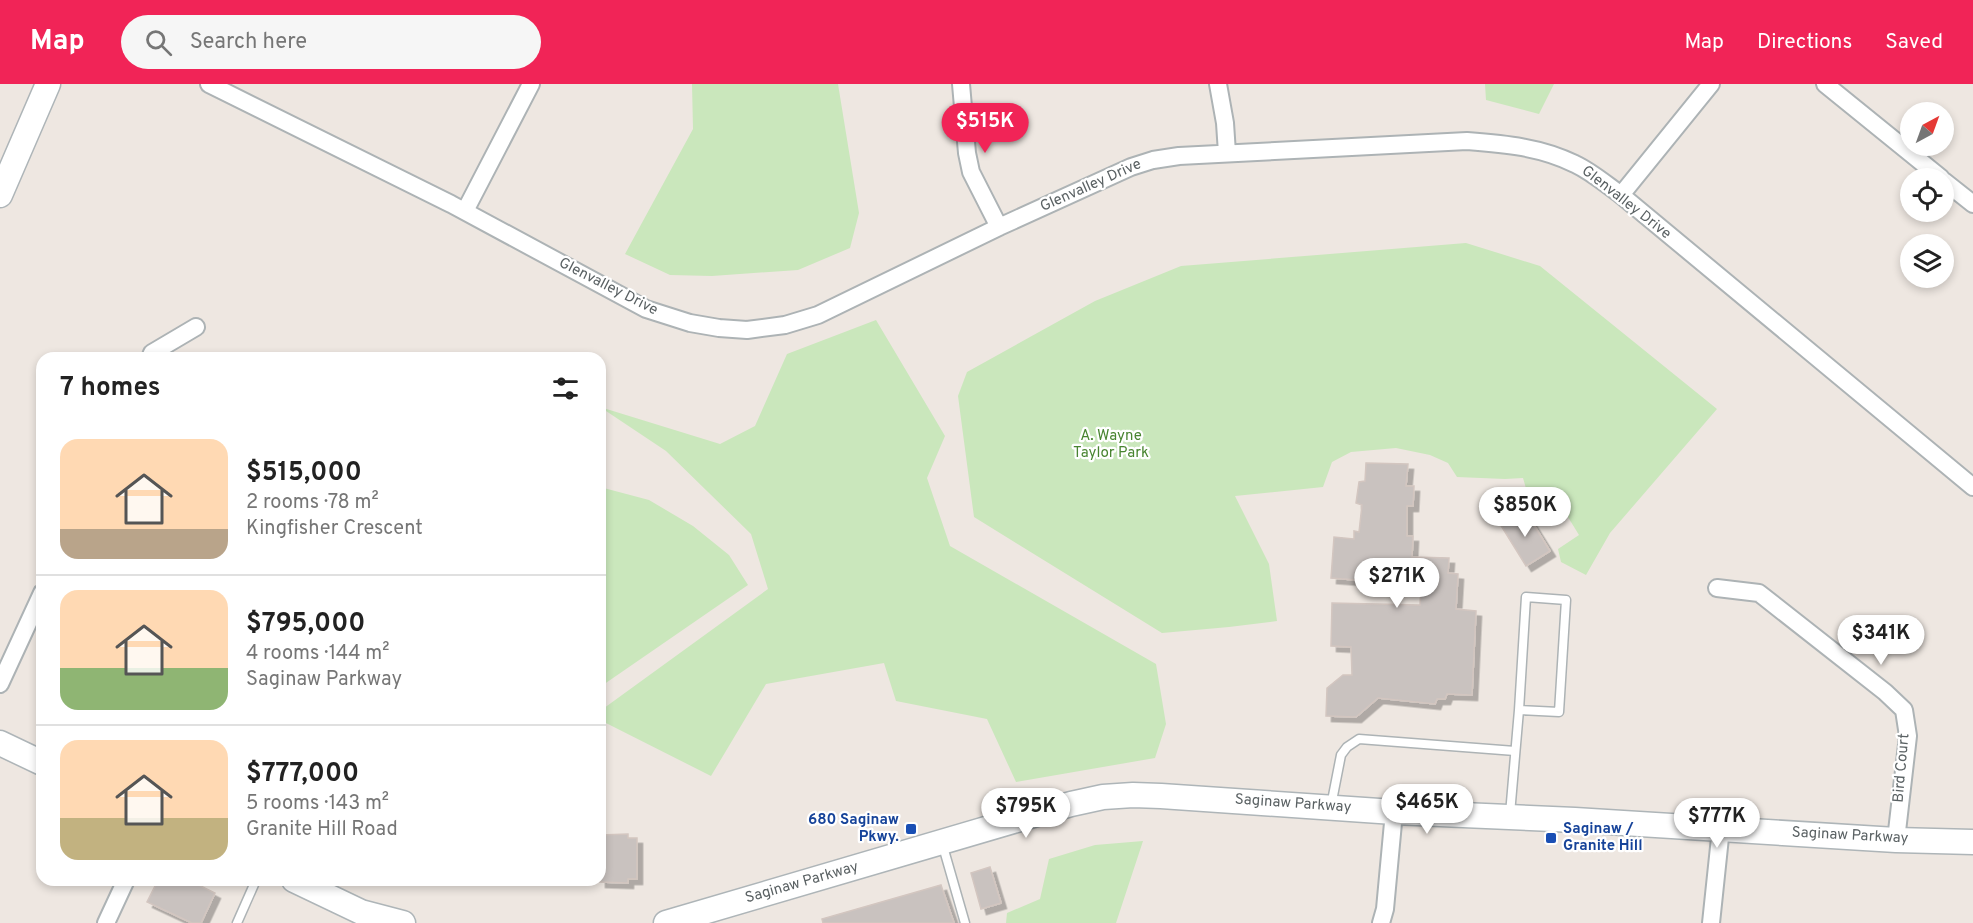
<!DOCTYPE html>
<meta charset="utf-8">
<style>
:root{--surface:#fff;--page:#f6f6f6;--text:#222;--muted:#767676;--line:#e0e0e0;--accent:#f12457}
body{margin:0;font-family:Overpass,sans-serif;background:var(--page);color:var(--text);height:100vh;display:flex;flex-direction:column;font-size:22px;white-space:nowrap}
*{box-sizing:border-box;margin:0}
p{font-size:20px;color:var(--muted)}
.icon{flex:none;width:33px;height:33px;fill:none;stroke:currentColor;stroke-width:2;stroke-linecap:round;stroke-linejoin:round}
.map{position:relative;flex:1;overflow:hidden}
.sheet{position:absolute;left:36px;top:268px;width:570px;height:534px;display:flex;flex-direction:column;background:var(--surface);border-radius:18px;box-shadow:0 3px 9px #0003}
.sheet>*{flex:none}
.needle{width:39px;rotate:41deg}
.controls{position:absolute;left:1900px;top:18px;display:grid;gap:12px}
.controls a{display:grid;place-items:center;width:54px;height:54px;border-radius:50%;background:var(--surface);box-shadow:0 3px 9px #0003;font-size:30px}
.price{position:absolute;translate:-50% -51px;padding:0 14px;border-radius:21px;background:#fff;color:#222;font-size:20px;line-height:39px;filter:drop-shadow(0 2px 3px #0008)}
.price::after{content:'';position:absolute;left:50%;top:36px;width:18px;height:14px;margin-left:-9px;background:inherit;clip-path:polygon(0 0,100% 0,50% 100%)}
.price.selected{background:var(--accent);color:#fff}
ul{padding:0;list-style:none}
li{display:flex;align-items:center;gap:18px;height:150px;padding:0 24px}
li+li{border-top:2px solid var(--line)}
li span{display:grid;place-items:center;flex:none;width:168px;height:120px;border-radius:18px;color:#555}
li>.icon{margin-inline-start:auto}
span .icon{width:72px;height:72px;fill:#fffc;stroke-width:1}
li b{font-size:26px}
h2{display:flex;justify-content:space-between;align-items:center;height:72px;padding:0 24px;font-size:26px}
header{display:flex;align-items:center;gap:36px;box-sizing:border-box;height:84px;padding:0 30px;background:var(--accent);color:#fff}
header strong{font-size:28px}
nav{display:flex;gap:33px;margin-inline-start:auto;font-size:21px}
.search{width:420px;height:54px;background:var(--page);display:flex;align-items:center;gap:15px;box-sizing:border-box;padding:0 21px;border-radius:33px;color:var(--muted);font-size:22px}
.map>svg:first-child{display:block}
.green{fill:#cae7bc}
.building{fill:#c9c2bf;stroke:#d3c6c0;stroke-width:1.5;filter:url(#shadow)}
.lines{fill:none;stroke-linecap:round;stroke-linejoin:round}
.lane-casing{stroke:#adb3b5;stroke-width:11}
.street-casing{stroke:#adb3b5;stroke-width:20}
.secondary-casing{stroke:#aeb5b8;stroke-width:27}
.lane{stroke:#fff;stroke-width:8}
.street{stroke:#fff;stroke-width:16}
.secondary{stroke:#fff;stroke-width:24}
.transit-dot{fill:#1a4fb4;stroke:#fff;stroke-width:2}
.labels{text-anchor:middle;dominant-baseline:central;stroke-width:4.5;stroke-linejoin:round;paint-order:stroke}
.street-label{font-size:15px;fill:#5a6163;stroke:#fff}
.park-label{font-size:15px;fill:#488430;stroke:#fff}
.transit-label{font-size:15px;font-weight:bold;fill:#164399;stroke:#fff;text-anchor:end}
</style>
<header>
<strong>Map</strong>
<div class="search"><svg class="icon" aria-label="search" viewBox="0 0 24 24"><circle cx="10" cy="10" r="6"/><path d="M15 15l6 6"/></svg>Search here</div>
<nav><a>Map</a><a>Directions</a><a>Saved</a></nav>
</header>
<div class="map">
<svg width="1973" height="839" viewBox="0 0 1973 839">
<defs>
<filter id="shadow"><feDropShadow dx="5.5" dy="5.5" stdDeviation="0" flood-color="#0004"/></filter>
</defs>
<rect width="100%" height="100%" fill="#eee7e1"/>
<path class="green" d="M692,0H838L859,129L850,164L798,186L712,192L670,191L625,170L693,45Z
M1485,0H1554L1539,30L1486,16Z
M1466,159L1540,182L1717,325L1610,449L1586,491L1561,478L1558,465L1579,451L1555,412L1532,425L1523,394L1505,395L1457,393L1448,379L1430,371L1396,364L1351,368L1332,378L1323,403L1235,412L1269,480L1277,537L1229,543L1162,549L974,433L958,312L967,288L1095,217L1181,182Z
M876,236L945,352L927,394L950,462L1156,580L1166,640L1155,674L1016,698L987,635L896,617L884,579L766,600L711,692L600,636V627L768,505L751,450L666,367L600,323L720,360L755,342L787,270Z
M600,403L649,416L693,442L729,471L748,501L600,603Z
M1143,757L1116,839H1006L1007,829L1040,815L1049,775L1095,761Z"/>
<path class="building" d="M1366,379L1408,380L1406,402H1414L1413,422H1407V452H1413L1412,473L1449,474L1448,489L1458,490L1456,525L1476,527L1472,611L1447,610L1445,615H1437L1435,620L1378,614L1356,633L1326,632L1327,604L1343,591H1352L1351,563L1331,562L1332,519L1420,521L1421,501L1331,494L1334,453L1354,455V447L1359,448L1362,421L1356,419L1359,398L1365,397Z
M1524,425L1550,467L1526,482L1500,440Z
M628,750V754H637V795H628V799L600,798V751Z
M990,783L1001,819L981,825L971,789Z
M158,796H189L215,809L201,839H192L147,818Z
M941,801L954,839H823L822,835Z"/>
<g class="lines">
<g class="lane-casing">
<path id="lane" d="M1526,513L1566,516L1559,628L1519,626Z
M1331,722L1341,671L1347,663L1359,655L1515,667
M1510,730L1519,626
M942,759L965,839
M237,839L256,796"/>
</g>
<g class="street-casing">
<path id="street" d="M209,0L451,120L646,225L690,239L719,244L747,246L785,241L818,231L999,143L1131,83L1153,76L1179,72L1467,57C1505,60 1541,63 1575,80C1592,88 1607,101 1621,111L1973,403
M961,0L967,69L971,88L999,143
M1218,0L1225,39L1227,69
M1825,0L1941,94
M1944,97L1973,120
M1621,111L1711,0
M465,127L531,0
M150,274L152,269L196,243
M1717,504L1759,509L1885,608L1904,626L1908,652L1896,756
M0,600L42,509
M106,839L126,796
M1381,839L1385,825L1394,728
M1711,839L1721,744"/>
</g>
<g class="secondary-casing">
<path id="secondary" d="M0,111L48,0
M0,659L42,679
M294,796L361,828L403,839
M666,839L1071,720L1103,713L1133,711L1161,712L1394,728L1575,736L1896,756L1973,758"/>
</g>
<use href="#lane" class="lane"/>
<use href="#street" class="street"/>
<use href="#secondary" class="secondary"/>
</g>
<g class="transit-dot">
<rect x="905" y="739" width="12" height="12" rx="3"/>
<rect x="1545" y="748" width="12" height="12" rx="3"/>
</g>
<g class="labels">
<g class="street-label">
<text transform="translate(1091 102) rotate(-24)">Glenvalley Drive</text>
<text transform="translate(1626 119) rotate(38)">Glenvalley Drive</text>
<text transform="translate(608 203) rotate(27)">Glenvalley Drive</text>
<text transform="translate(1902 684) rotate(-85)">Bird Court</text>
<text transform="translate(1293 720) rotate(4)">Saginaw Parkway</text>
<text transform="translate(1850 752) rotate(3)">Saginaw Parkway</text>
<text transform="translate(802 799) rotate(-16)">Saginaw Parkway</text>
</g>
<g class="park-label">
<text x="1111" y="352">A. Wayne<tspan x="1111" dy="17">Taylor Park</tspan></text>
</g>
<g class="transit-label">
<text x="899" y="736">680 Saginaw<tspan x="899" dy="17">Pkwy.</tspan></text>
<text x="1563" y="745" text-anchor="start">Saginaw /<tspan x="1563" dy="17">Granite Hill</tspan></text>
</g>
</g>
</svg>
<div class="controls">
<a><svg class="needle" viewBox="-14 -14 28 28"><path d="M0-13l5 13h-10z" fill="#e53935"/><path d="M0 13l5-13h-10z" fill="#767676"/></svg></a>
<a><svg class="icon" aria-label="locate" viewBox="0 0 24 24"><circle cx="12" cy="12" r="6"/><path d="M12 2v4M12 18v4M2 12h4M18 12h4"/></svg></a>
<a><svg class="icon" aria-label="layers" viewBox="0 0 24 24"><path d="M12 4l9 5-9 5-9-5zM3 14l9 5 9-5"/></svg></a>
</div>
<b class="price selected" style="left:985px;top:70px">$515K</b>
<b class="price" style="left:1525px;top:454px">$850K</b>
<b class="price" style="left:1397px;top:525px">$271K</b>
<b class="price" style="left:1881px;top:582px">$341K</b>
<b class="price" style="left:1427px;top:751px">$465K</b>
<b class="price" style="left:1026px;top:755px">$795K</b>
<b class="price" style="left:1717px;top:765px">$777K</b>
<section class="sheet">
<h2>7 homes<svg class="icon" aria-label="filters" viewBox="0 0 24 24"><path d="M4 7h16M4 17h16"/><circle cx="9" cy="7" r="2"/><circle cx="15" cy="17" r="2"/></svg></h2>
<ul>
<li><span style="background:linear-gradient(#ffd9b3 75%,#b9a48a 0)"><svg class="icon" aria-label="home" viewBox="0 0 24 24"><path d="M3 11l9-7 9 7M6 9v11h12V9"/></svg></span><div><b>$515,000</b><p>2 rooms · 78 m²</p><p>Kingfisher Crescent</p></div></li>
<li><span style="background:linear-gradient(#ffd9b3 65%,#8fb573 0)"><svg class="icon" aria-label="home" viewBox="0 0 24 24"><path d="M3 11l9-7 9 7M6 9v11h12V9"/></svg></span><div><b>$795,000</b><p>4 rooms · 144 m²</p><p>Saginaw Parkway</p></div></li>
<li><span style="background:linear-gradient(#ffd9b3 65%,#c2b280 0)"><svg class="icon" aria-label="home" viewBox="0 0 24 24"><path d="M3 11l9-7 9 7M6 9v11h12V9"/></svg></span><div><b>$777,000</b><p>5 rooms · 143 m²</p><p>Granite Hill Road</p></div></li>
</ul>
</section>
</div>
